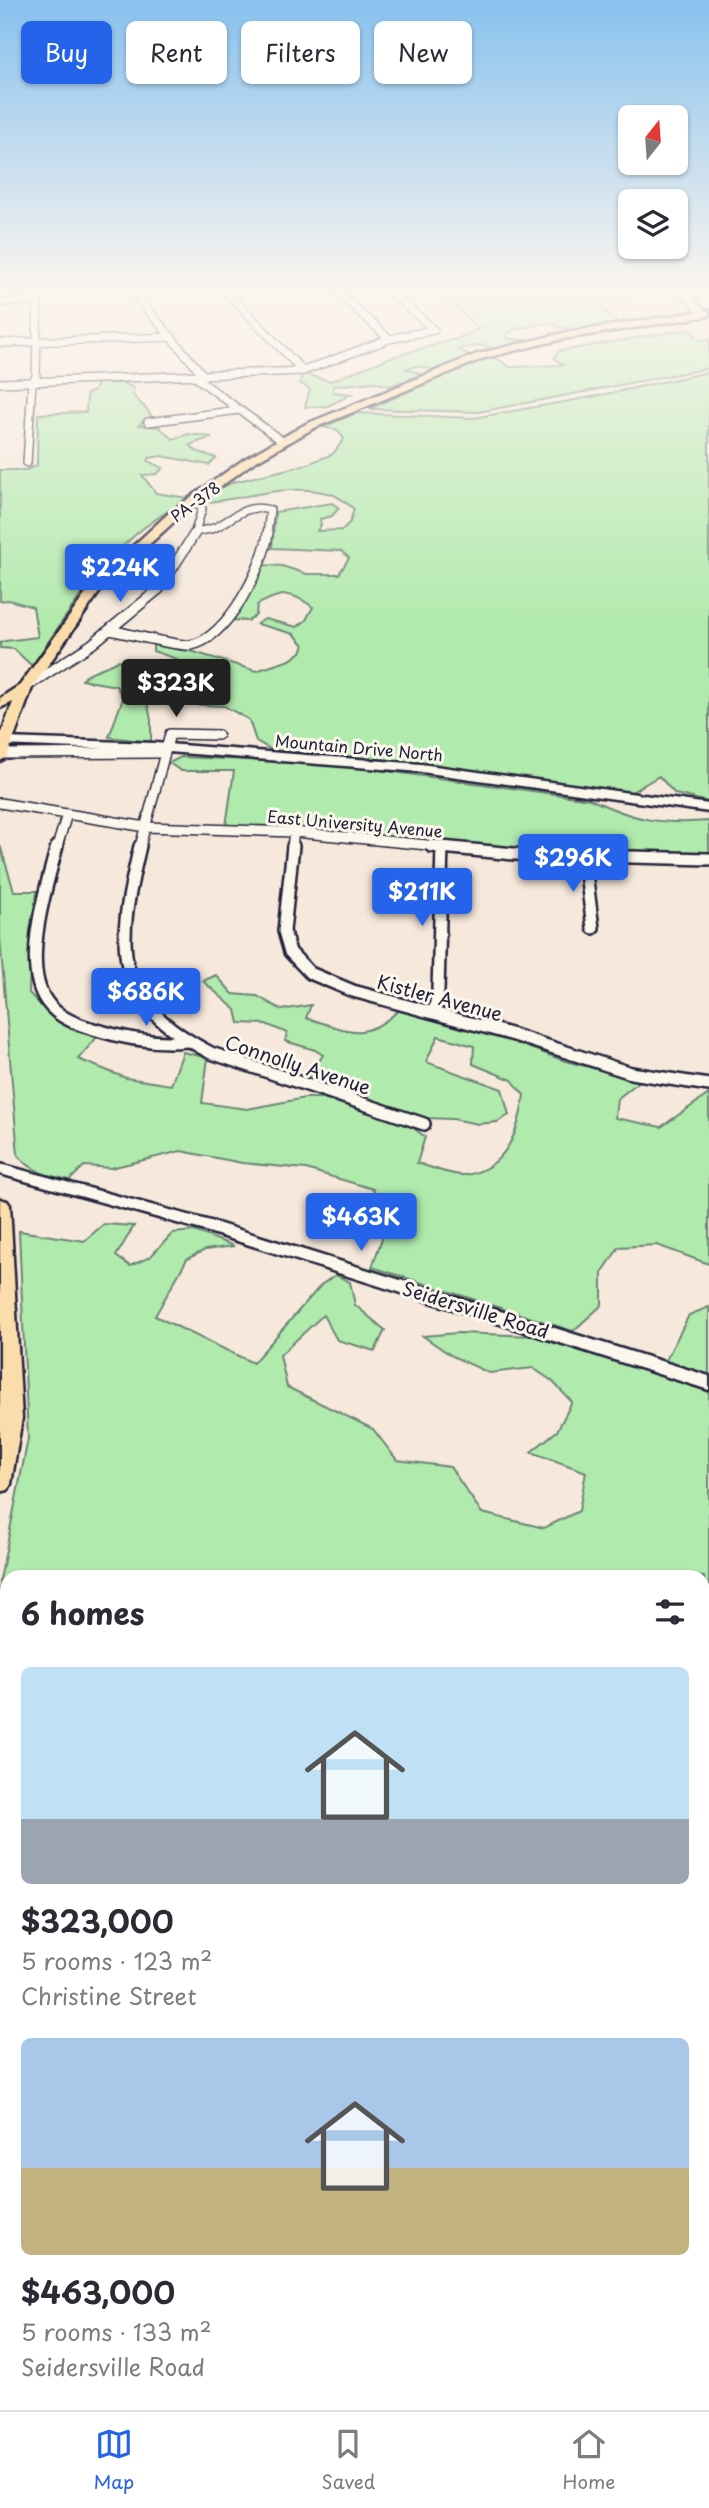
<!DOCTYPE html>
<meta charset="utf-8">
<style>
:root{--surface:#fff;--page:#f2f2f3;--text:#2b2b33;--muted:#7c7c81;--line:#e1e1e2;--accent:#2563eb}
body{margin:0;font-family:"Playpen Sans",sans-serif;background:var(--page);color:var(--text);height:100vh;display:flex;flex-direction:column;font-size:26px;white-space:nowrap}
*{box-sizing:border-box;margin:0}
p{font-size:23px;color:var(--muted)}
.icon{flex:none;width:38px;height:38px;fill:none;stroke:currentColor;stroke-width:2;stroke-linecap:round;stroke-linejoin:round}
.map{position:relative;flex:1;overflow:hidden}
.sheet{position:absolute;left:0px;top:1570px;width:710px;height:842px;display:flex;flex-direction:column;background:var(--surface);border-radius:21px 21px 0 0;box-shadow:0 2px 5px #0004}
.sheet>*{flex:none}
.banner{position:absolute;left:21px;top:21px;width:668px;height:63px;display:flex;gap:14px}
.needle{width:46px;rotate:17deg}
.buttons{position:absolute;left:618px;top:105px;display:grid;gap:14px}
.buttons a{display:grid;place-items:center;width:70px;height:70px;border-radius:10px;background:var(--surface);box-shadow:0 2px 5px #0004;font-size:35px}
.price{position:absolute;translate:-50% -60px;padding:0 16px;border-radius:7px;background:var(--accent);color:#fff;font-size:23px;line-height:46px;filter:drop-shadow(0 2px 4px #0008)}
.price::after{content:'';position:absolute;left:50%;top:42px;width:21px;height:16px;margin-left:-10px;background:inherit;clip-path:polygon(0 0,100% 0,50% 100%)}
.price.current{background:#222;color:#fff}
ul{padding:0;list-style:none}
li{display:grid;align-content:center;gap:14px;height:371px;padding:0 21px}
li span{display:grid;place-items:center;height:217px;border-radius:10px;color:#555}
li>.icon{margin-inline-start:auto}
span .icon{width:126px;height:126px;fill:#fffc;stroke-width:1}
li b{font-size:30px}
h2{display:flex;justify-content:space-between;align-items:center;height:84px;padding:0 21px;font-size:30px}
.pill{padding:0 24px;border-radius:10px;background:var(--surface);box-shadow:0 2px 5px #0004;font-size:24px;line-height:63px}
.pill.current{background:var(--accent);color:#fff}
.tab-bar{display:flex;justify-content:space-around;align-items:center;height:98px;border-top:2px solid var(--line);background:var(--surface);font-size:19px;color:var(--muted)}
.tab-bar a{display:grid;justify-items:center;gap:4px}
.tab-bar .current{color:var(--accent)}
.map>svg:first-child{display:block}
.built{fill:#f0d7c6}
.green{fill:#b1eaad;stroke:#6a8674;stroke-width:2}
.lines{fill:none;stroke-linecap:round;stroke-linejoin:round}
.street-far4-casing{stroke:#22223b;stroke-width:10}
.street-far3-casing{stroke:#22223b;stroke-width:12}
.street-far2-casing{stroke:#22223b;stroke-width:16}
.street-far1-casing{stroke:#22223b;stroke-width:19}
.street-casing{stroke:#22223b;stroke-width:24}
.secondary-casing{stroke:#22223b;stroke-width:5}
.primary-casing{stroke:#22223b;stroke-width:5}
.street-far4{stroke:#fbf7ec;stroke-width:7}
.street-far3{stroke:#fbf7ec;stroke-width:9}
.street-far2{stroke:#fbf7ec;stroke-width:11}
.street-far1{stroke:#fbf7ec;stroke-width:14}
.street{stroke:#fbf7ec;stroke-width:18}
.secondary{fill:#fbf7ec;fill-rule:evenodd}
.primary{fill:#fbddab;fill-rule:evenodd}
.labels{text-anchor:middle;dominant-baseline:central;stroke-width:6;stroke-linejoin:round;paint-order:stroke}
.far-street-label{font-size:16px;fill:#22223b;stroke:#fbf7ec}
.street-label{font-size:19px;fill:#22223b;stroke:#fbf7ec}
</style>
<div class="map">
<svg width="709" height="2410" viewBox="0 0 709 2410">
<rect width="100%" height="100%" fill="#f6e8db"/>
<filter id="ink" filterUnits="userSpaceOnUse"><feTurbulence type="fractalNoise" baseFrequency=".0143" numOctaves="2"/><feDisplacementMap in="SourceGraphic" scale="14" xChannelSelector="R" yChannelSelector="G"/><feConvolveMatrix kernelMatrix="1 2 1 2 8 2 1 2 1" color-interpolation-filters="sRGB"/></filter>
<g filter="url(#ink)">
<path class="built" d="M0,1953L7,1957V2404L454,2405L450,2410H0Z"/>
<path class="green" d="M436,289H627L635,296L594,300L620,325L579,330L555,326L553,322L516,329L507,334L509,339L529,340L494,349L480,345L457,349L472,356L434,370L417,366L406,369L422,374L390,386L373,382L333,386V392L352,394L328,406L305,407L310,390L300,383L302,374L331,381L389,358L459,338L479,329Z
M688,329L701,340H709V368L479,412L369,409L491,355L510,367L563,365L554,358L559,351Z
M709,372V802L675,794L659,776L630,793L413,762L272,750L256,741L249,720L224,706L184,704L168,698L147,701L151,720V742L109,737L123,698L116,686L82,680C90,669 108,668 119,660L159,672L177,659L153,651V645L194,652L256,671L290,660L301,652L304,645L294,634L257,624L265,619L297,627L306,620L313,607C289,590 282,592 257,605L256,615L248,621L232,620L264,565L282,566L307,574H339L349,558L341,551L272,548L275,512L332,503L339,508L332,516L320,519L321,525L317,531L342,530L350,522L354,509C347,504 339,496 331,494C292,482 248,498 209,502L215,491L234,482L305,465L333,454L344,439L338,430L323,427L357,413L473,418L592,397Z
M97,383H123L134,388L132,394C139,403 147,407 152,417L145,419L139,425L159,427L173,439L189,434L212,437L190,445L196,451L216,458L209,465L162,456L149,458L148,461L163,468L157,474L142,475L156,493L188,498C170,510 151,521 135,535C92,572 63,621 32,666L14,649L0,648V643L5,641L38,637L33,607L9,600L0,601V470H27L37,465L38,414L86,412L87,394L94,391Z
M181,757L336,764L590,799C635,820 659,825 709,821V856L508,849L305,828L226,826L234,771H181L169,763Z
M0,845L14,891H38L39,907L31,942L29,993L55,1020L98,1036L78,1059L126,1078L171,1085L183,1052L208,1058L202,1103L247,1109L305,1098H323L411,1126L425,1137L417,1163C431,1167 451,1176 465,1175C506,1169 519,1131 524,1095L512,1080L473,1064L474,1046L438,1036L426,1062L502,1089L509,1115L497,1122L478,1124L453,1119L424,1118L307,1079L323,1055L315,1050L285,1041L287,1033L266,1024L239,1023L236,1010L203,981L216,975L233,994L257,996L282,1010L311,1005L306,1018C349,1030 362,1044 399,1010L500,1037L565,1061L641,1080L617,1099L615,1118L661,1127L709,1094V1264L657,1245L619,1247L602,1273V1305L573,1331L372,1267L387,1224L373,1189L306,1169L242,1163L181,1151L111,1168L84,1166L70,1180C48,1176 32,1172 18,1155L0,938Z
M104,1224L134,1226L116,1256L130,1266L150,1257L173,1233L194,1231L234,1246L205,1250L187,1259L155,1316L253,1363L322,1284L336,1275L350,1282L355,1305L385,1330L375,1351L337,1340L323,1315L280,1355L287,1387L373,1429L397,1460L450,1467L482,1513L544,1528L579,1511L586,1472L531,1452L557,1431L572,1402L552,1381L533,1368L489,1373L452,1356L423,1336L458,1333L535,1336L709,1391V1903L704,1883V1577H7V1710L0,1705V1580L28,1439L19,1231L84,1241Z
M709,1307V1375L665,1362L689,1315Z
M7,1742V1896L0,1893V1743Z
M709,2080V2175L704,2173V2090Z
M704,2319L709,2323V2410H450L454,2404H704Z"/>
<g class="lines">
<g class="street-far4-casing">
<path id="street-far4" d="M130,289L204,376
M224,289L303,371
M335,289L389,339
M681,289L703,314
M0,302L38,301
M0,343L172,337
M195,377L282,441
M0,383L303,371L389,339L434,330L387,289
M148,422L239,410
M27,463L32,382L36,377L38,289
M196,532C203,530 212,530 218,526C238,515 246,504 270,510L267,535
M194,535L202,509L199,498"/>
</g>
<g class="street-far3-casing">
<path id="street-far3" d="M110,630C125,633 179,647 191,645C227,639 264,566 268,533
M26,687L92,644L159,589L195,533
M1,754L157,753L165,750
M0,803L146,827L294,832L448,847
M57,847L67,814
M140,847L170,734L218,735
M292,847L294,832"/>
</g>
<g class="street-far2-casing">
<path id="street-far2" d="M57,846C47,885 20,966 47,1002C58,1018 79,1025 97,1030C126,1039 157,1044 187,1041
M140,846C116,947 109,1000 211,1053L424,1124
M293,846L284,931L290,952L310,973L353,991L514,1035L631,1073L709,1085
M431,846L514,854L709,859
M584,857L593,928
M434,1013L438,991L442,846"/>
</g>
<g class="street-far1-casing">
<path id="street-far1" d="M0,1727L7,1733"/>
</g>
<g class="street-casing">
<path id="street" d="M704,2297L709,2301"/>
</g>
<g class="secondary-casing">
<path id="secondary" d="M5,738L155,743L421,764L709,804V812L421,772L155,751L0,745V740Z
M0,1164L214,1222L709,1376V1390L202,1230L0,1174Z"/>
</g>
<g class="primary-casing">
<path id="primary" d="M709,310V316L563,339L485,358L314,428L251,464L178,518L103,587L32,688L7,757L0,761V737L13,702L0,708V698L20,685L95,581L170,512L243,460L306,424L477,354L563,333Z
M0,1199L7,1201L10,1205L22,1418L11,1484L8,1490L0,1492Z"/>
</g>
<use href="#street-far4" class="street-far4"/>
<use href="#street-far3" class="street-far3"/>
<use href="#street-far2" class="street-far2"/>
<use href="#street-far1" class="street-far1"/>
<use href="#street" class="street"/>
<use href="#secondary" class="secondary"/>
<use href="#primary" class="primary"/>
</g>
</g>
<linearGradient id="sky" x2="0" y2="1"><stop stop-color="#87c1ee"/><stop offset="0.46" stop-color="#fbf5ef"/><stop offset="1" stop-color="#fbf5ef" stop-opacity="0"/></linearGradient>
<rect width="709" height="627" fill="url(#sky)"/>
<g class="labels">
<g class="far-street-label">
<text transform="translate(195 501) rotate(-36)">PA-378</text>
<text transform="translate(359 747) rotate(5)">Mountain Drive North</text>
<text transform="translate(355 823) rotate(5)">East University Avenue</text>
</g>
<g class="street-label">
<text transform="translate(440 997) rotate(15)">Kistler Avenue</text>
<text transform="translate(298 1064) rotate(18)">Connolly Avenue</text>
<text transform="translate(476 1309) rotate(17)">Seidersville Road</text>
</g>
</g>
</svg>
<div class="buttons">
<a><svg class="needle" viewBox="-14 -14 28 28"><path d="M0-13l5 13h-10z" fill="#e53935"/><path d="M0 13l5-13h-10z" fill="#7c7c81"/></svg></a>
<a><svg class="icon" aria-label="layers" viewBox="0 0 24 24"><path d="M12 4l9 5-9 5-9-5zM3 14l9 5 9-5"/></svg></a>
</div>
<b class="price" style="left:120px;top:604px">$224K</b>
<b class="price current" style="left:176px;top:719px">$323K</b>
<b class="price" style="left:573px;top:894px">$296K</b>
<b class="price" style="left:422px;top:928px">$211K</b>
<b class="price" style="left:146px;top:1028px">$686K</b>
<b class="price" style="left:361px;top:1253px">$463K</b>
<div class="banner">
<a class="pill current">Buy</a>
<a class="pill">Rent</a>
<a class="pill">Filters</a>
<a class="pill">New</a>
</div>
<section class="sheet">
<h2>6 homes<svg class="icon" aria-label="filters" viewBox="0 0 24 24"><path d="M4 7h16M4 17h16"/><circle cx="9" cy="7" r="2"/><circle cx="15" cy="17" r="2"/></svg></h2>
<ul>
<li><span style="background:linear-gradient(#bfe0f5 70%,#9aa5b1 0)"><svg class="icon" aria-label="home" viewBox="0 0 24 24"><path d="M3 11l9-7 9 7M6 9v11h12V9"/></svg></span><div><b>$323,000</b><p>5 rooms · 123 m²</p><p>Christine Street</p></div></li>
<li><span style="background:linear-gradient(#a9c7e8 60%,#c2b280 0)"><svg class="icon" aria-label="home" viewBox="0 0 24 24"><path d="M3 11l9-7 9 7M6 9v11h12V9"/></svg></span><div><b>$463,000</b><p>5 rooms · 133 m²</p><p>Seidersville Road</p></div></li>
</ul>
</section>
</div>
<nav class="tab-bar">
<a class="current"><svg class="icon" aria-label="map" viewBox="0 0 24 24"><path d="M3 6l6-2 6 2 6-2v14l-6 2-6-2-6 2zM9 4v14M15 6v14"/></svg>Map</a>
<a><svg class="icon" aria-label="saved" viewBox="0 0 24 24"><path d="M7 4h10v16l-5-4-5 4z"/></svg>Saved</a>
<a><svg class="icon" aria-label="home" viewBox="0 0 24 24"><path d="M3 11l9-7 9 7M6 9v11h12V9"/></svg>Home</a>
</nav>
